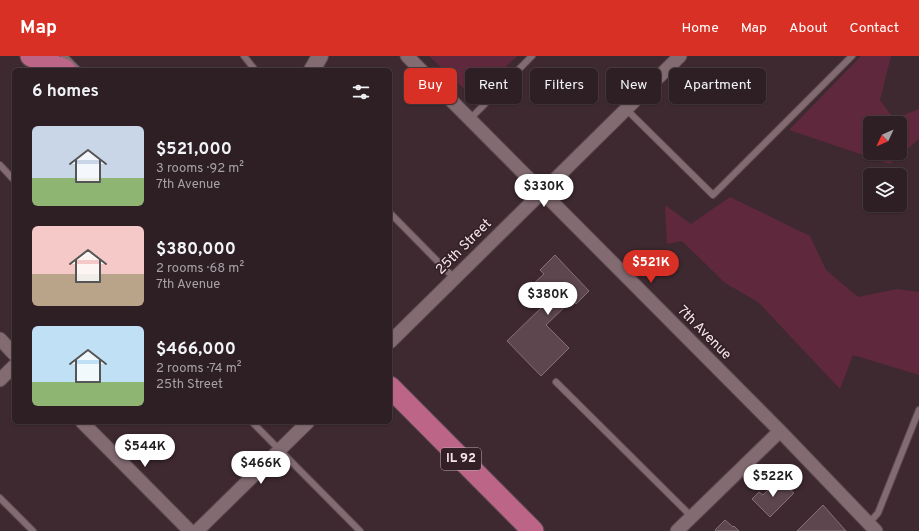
<!DOCTYPE html>
<meta charset="utf-8">
<style>
:root{--surface:#2e1f24;--page:#36272c;--text:#f1f3f6;--muted:#a7a2a6;--line:#493d41;--accent:#d93025}
body{margin:0;font-family:Overpass,sans-serif;background:var(--page);color:var(--text);height:100vh;display:flex;flex-direction:column;font-size:15px;white-space:nowrap}
*{box-sizing:border-box;margin:0}
p{font-size:13px;color:var(--muted)}
.icon{flex:none;width:22px;height:22px;fill:none;stroke:currentColor;stroke-width:2;stroke-linecap:round;stroke-linejoin:round}
.map{position:relative;flex:1;overflow:hidden}
.sheet{position:absolute;left:12px;top:12px;width:380px;height:356px;display:flex;flex-direction:column;background:var(--surface);border-radius:6px;box-shadow:0 1px 3px #0004,0 0 0 1px var(--line)}
.sheet>*{flex:none}
.guide{position:absolute;left:404px;top:12px;width:380px;height:36px;display:flex;gap:8px}
.needle{width:26px;rotate:226deg}
.fabs{position:absolute;left:863px;top:60px;display:grid;gap:8px}
.fabs a{display:grid;place-items:center;width:44px;height:44px;border-radius:6px;background:var(--surface);box-shadow:0 1px 3px #0004,0 0 0 1px var(--line);font-size:20px}
.price{position:absolute;translate:-50% -34px;padding:0 9px;border-radius:14px;background:#fff;color:#222;font-size:13px;line-height:26px;filter:drop-shadow(0 1px 2px #0008)}
.price::after{content:'';position:absolute;left:50%;top:24px;width:12px;height:9px;margin-left:-6px;background:inherit;clip-path:polygon(0 0,100% 0,50% 100%)}
.price.active{background:var(--accent);color:#fff}
ul{padding:0;list-style:none}
li{display:flex;align-items:center;gap:12px;height:100px;padding:0 20px}
li span{display:grid;place-items:center;flex:none;width:112px;height:80px;border-radius:6px;color:#555}
li>.icon{margin-inline-start:auto}
span .icon{width:48px;height:48px;fill:#fffc;stroke-width:1}
li b{font-size:17px}
h2{display:flex;justify-content:space-between;align-items:center;height:48px;padding:0 20px;font-size:17px}
.pill{padding:0 14px;border-radius:6px;background:var(--surface);box-shadow:0 1px 3px #0004,0 0 0 1px var(--line);font-size:14px;line-height:36px}
.pill.active{background:var(--accent);color:#fff}
header{display:flex;align-items:center;gap:24px;box-sizing:border-box;height:56px;padding:0 20px;background:var(--accent);color:#fff}
header strong{font-size:19px}
nav{display:flex;gap:22px;margin-inline-start:auto;font-size:14px}
.map>svg:first-child{display:block}
.green{fill:#5f283d;fill-rule:evenodd}
.building{fill:#5d464d;stroke:#886f77}
.lines{fill:none;stroke-linecap:round;stroke-linejoin:round}
.service-casing{stroke:#5a484e;stroke-width:8}
.minor-casing{stroke:#5a484e;stroke-width:15}
.tertiary-casing{stroke:#5a484e;stroke-width:18}
.primary-casing{stroke:#5a484e;stroke-width:23}
.service{stroke:#836b72;stroke-width:6}
.minor{stroke:#836b72;stroke-width:13}
.tertiary{stroke:#836b72;stroke-width:16}
.primary{stroke:#bd6587;stroke-width:21}
.labels{text-anchor:middle;dominant-baseline:central;stroke-width:3.5;stroke-linejoin:round;paint-order:stroke}
.shield{fill:#331f26;stroke:#baaaae;stroke-width:1}
.shield-label{font-size:13px;font-weight:bold;fill:#f4e5e9}
.street-label{font-size:14px;fill:#f4e5e9;stroke:#331f26}
</style>
<header>
<strong>Map</strong>
<nav><a>Home</a><a>Map</a><a>About</a><a>Contact</a></nav>
</header>
<div class="map">
<svg width="919" height="475" viewBox="0 0 919 475">
<rect width="100%" height="100%" fill="#3e2930"/>
<path class="green" d="M429,0H517L474,42Z
M861,0H891L880,44L894,63L919,53V83L890,108L789,74ZM870,67H900V97H870Z
M730,141L810,180L826,214L858,241L897,233L919,236V319L853,299L840,333L758,246L725,227L682,185L667,188L665,149L691,168Z"/>
<path class="building" d="M555,199L589,235L576,248L572,244L546,269L569,292L541,320L507,285L542,251L532,241L537,236L531,230L544,218L540,214Z
M775,422L794,437L770,461L752,443L759,436L763,439L773,429L771,426Z
M823,449L846,475H797Z
M725,464L733,471L734,470L739,475H716L715,474Z"/>
<g class="lines">
<g class="service-casing">
<path id="service" d="M64,0L78,14
M244,0L255,14
M626,53L713,139L852,0
M470,63L532,0
M0,109L14,124
M390,157L455,223
M556,326L692,461
M252,366L360,475
M0,442L33,475
M869,467L878,457L919,354"/>
</g>
<g class="minor-casing">
<path id="minor" d="M407,0L780,375L876,475
M0,283L14,298
M390,286L680,0
M0,324L14,310
M82,366L190,475
M197,475L308,366
M677,475L780,375"/>
</g>
<g class="tertiary-casing">
<path id="tertiary" d="M312,14L320,0"/>
</g>
<g class="primary-casing">
<path id="primary" d="M31,0L65,14
M390,331L533,475"/>
</g>
<use href="#service" class="service"/>
<use href="#minor" class="minor"/>
<use href="#tertiary" class="tertiary"/>
<use href="#primary" class="primary"/>
</g>
<g class="labels">
<rect class="shield" x="441" y="392" width="40" height="22" rx="3"/>
<g class="shield-label">
<text x="461" y="403">IL 92</text>
</g>
<g class="street-label">
<text transform="translate(464 191) rotate(-45)">25th Street</text>
<text transform="translate(704 277) rotate(45)">7th Avenue</text>
</g>
</g>
</svg>
<div class="fabs">
<a><svg class="needle" viewBox="-14 -14 28 28"><path d="M0-13l5 13h-10z" fill="#e53935"/><path d="M0 13l5-13h-10z" fill="#a7a2a6"/></svg></a>
<a><svg class="icon" aria-label="layers" viewBox="0 0 24 24"><path d="M12 4l9 5-9 5-9-5zM3 14l9 5 9-5"/></svg></a>
</div>
<b class="price" style="left:544px;top:152px">$330K</b>
<b class="price active" style="left:651px;top:228px">$521K</b>
<b class="price" style="left:548px;top:260px">$380K</b>
<b class="price" style="left:145px;top:412px">$544K</b>
<b class="price" style="left:261px;top:429px">$466K</b>
<b class="price" style="left:773px;top:442px">$522K</b>
<div class="guide">
<a class="pill active">Buy</a>
<a class="pill">Rent</a>
<a class="pill">Filters</a>
<a class="pill">New</a>
<a class="pill">Apartment</a>
</div>
<section class="sheet">
<h2>6 homes<svg class="icon" aria-label="filters" viewBox="0 0 24 24"><path d="M4 7h16M4 17h16"/><circle cx="9" cy="7" r="2"/><circle cx="15" cy="17" r="2"/></svg></h2>
<ul>
<li><span style="background:linear-gradient(#c9d6e8 65%,#8fb573 0)"><svg class="icon" aria-label="home" viewBox="0 0 24 24"><path d="M3 11l9-7 9 7M6 9v11h12V9"/></svg></span><div><b>$521,000</b><p>3 rooms · 92 m²</p><p>7th Avenue</p></div></li>
<li><span style="background:linear-gradient(#f6c9c9 60%,#b9a48a 0)"><svg class="icon" aria-label="home" viewBox="0 0 24 24"><path d="M3 11l9-7 9 7M6 9v11h12V9"/></svg></span><div><b>$380,000</b><p>2 rooms · 68 m²</p><p>7th Avenue</p></div></li>
<li><span style="background:linear-gradient(#bfe0f5 70%,#8fb573 0)"><svg class="icon" aria-label="home" viewBox="0 0 24 24"><path d="M3 11l9-7 9 7M6 9v11h12V9"/></svg></span><div><b>$466,000</b><p>2 rooms · 74 m²</p><p>25th Street</p></div></li>
</ul>
</section>
</div>
